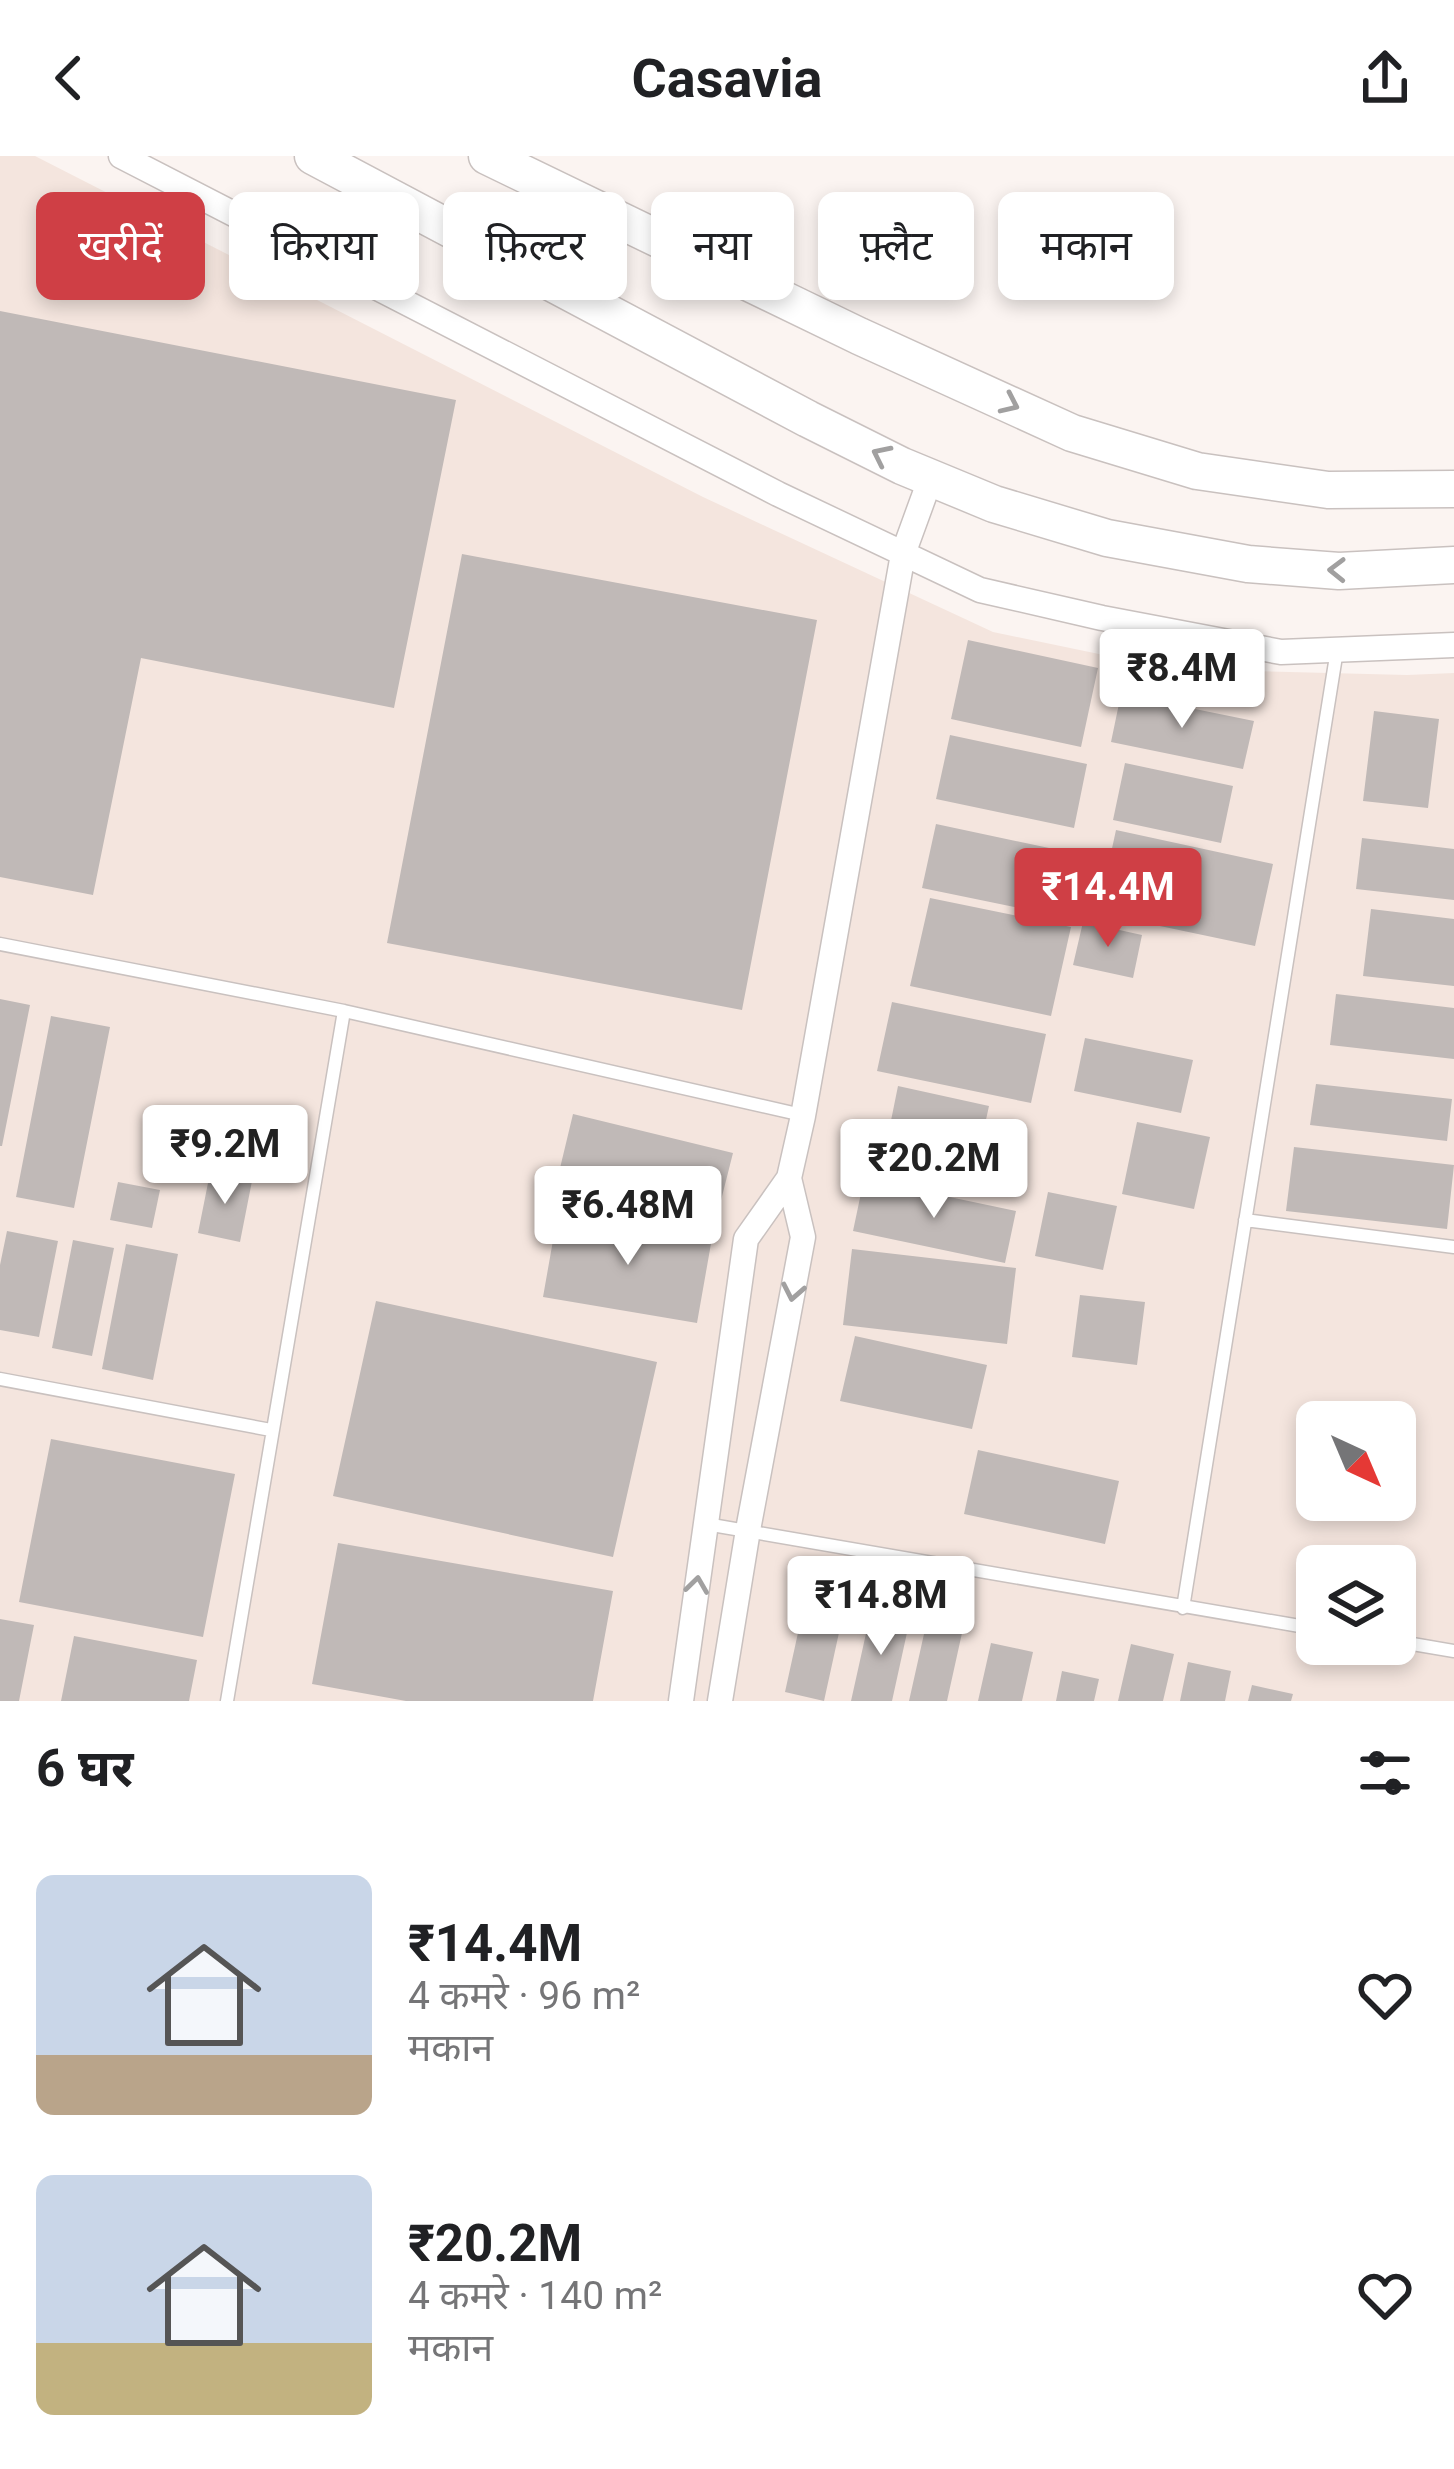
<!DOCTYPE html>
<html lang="hi">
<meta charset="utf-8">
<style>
:root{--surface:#fff;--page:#f6f6f6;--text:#202124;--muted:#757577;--accent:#cf3f45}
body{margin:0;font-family:Roboto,"Noto Sans Devanagari",sans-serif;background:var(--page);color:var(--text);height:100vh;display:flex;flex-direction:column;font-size:45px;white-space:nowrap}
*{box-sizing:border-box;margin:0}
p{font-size:39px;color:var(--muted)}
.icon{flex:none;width:66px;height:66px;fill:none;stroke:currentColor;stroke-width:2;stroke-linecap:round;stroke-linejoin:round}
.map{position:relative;height:1545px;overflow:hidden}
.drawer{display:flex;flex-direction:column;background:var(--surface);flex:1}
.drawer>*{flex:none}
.hud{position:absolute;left:36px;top:36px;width:1383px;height:108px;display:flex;gap:24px}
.needle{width:78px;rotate:136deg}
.controls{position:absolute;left:1296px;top:1245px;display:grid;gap:24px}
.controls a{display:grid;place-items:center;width:120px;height:120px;border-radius:18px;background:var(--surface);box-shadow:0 6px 18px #0003;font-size:60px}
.price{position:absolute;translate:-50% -102px;padding:0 27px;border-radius:12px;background:#fff;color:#222;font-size:39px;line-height:78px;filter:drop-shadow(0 3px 6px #0008)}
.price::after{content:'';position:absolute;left:50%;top:72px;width:36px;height:27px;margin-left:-18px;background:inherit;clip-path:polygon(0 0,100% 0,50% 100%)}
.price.selected{background:var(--accent);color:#fff}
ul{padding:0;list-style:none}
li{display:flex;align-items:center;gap:36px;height:300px;padding:0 36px}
li span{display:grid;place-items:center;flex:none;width:336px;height:240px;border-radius:18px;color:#555}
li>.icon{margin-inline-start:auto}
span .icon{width:144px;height:144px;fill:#fffc;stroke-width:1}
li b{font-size:51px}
h2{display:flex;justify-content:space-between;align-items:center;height:144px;padding:0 36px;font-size:51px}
.tag{padding:0 42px;border-radius:18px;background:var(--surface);box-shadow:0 6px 18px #0003;font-size:42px;line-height:108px}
.tag.selected{background:var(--accent);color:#fff}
header{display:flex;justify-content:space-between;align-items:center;height:156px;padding:0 36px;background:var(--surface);font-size:54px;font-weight:700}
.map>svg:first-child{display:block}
.built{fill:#f4e5de;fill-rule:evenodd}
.building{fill:#c0b9b7}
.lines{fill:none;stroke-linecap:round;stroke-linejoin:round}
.lane-casing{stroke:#c9c1bf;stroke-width:15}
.street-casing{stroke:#c9c1bf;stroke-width:27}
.secondary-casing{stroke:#c9c1bf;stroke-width:39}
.lane{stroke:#fff;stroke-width:12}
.street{stroke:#fff;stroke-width:24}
.secondary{stroke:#fff;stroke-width:36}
.oneway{stroke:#a1a0a0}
</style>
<header><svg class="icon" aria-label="back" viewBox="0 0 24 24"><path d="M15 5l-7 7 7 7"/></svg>Casavia<svg class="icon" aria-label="share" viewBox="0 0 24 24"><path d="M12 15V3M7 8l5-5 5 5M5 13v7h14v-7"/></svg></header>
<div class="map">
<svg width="1454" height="1545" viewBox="0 0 1454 1545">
<rect width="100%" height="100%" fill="#fbf4f1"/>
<path class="built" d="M0,0H35L703,341L993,476L1171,513L1407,519L1454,517V1545H0ZM1317,1266H1395V1344H1317ZM1317,1410H1395V1488H1317Z"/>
<path class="building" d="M0,155L456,244L394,552L141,502L93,739L0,721Z
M462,398L817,464L742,854L387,787Z
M968,484L1098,512L1081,591L951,563Z
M1121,538L1254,565L1243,613L1111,586Z
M1374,555L1439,563L1428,652L1363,645Z
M950,579L1087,608L1074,672L936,643Z
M1125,607L1233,630L1221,687L1113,664Z
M936,668L1068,696L1054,759L922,732Z
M1116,674L1273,708L1255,790L1098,757Z
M1362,682L1454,693V744L1356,733Z
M930,742L1071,771L1051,860L910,830Z
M1371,753L1454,763V830L1363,820Z
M1083,766L1142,779L1133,822L1073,809Z
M1336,838L1454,852V903L1330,889Z
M0,843L30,849L2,990H0Z
M892,846L1046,878L1031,947L877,915Z
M51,860L110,871L74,1052L16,1041Z
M1085,882L1193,904L1181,957L1074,935Z
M1316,928L1452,943L1447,985L1310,969Z
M898,930L989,950L973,1023L883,1004Z
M573,958L733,997L714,1072L555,1033Z
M1137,966L1210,981L1194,1053L1122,1038Z
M1294,991L1454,1009L1447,1073L1286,1055Z
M210,1017L252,1025L240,1086L198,1077Z
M864,1023L1016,1055L1005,1107L853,1075Z
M118,1026L160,1034L152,1072L110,1064Z
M1048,1036L1117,1050L1103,1114L1035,1100Z
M558,1056L712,1082L697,1167L543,1141Z
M7,1075L58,1085L39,1181L0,1174V1109Z
M73,1084L114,1092L92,1200L52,1192Z
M126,1088L178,1098L153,1224L102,1213Z
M852,1093L1016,1112L1007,1188L843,1169Z
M1080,1139L1145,1146L1137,1209L1072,1201Z
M376,1145L657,1206L613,1401L333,1340Z
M855,1180L987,1209L972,1273L840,1245Z
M51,1283L235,1318L203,1481L19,1446Z
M978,1294L1119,1325L1105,1388L964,1358Z
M338,1387L613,1435L593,1545H406L312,1528Z
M812,1413L851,1422L824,1545L785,1536Z
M871,1455L910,1463L892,1545H851Z
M0,1463L34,1469L19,1545H0Z
M926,1469L962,1477L947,1545H909Z
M74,1480L197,1504L189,1545H61Z
M991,1487L1033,1496L1022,1545H978Z
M1131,1488L1174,1498L1163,1545H1118Z
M1188,1506L1231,1515L1225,1545H1180Z
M1062,1515L1099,1523L1094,1545H1056Z
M1252,1529L1293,1538L1291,1545H1248Z"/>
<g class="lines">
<g class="lane-casing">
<path id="lane" d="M0,788L344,855L802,959
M1245,1064L1454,1091
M0,1223L271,1274
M706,1368L1317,1473
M1183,1452L1337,494
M1395,1485L1454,1495
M227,1545L344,855"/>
</g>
<g class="street-casing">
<path id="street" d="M121,0L778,338L980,434L1102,462L1281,496L1454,489
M681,1545L746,1083L789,1022L803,960L903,398L931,321
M720,1545L748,1374L803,1081L789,1022"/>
</g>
<g class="secondary-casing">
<path id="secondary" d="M313,0L808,263L902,310L994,348L1107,382L1248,408L1339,415L1454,409
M487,0L859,180L1072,277L1197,315L1328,334L1454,333"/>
</g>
<use href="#lane" class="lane"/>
<use href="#street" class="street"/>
<use href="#secondary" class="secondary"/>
</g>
<defs><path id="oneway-chevron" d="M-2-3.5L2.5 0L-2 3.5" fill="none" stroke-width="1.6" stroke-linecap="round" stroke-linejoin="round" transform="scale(3)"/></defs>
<g class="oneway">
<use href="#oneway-chevron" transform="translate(1010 248) rotate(25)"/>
<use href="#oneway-chevron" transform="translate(881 299) rotate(-154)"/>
<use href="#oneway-chevron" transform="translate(1337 414) rotate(-179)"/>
<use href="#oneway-chevron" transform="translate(793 1136) rotate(101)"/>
<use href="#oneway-chevron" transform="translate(697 1429) rotate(-82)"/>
</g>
</svg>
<div class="controls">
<a><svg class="needle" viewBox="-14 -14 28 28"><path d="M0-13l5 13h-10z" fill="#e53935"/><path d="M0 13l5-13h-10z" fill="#757577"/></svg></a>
<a><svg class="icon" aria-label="layers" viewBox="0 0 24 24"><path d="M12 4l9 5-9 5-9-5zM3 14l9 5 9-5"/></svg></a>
</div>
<b class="price" style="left:1182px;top:575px">₹8.4M</b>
<b class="price selected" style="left:1108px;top:794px">₹14.4M</b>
<b class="price" style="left:225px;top:1051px">₹9.2M</b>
<b class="price" style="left:934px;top:1065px">₹20.2M</b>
<b class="price" style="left:628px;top:1112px">₹6.48M</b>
<b class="price" style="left:881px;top:1502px">₹14.8M</b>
<div class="hud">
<a class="tag selected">खरीदें</a>
<a class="tag">किराया</a>
<a class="tag">फ़िल्टर</a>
<a class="tag">नया</a>
<a class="tag">फ़्लैट</a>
<a class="tag">मकान</a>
</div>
</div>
<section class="drawer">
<h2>6 घर<svg class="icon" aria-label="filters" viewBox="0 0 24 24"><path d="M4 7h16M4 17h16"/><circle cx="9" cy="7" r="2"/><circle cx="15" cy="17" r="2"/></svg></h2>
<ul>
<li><span style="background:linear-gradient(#c9d6e8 75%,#b9a48a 0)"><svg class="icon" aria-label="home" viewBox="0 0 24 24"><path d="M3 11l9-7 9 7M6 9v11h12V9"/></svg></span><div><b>₹14.4M</b><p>4 कमरे · 96 m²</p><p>मकान</p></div><svg class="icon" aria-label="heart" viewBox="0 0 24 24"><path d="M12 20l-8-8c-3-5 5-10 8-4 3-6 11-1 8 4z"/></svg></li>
<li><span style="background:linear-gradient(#c9d6e8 70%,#c2b280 0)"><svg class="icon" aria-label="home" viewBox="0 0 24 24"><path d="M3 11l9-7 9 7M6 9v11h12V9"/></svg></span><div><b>₹20.2M</b><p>4 कमरे · 140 m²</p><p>मकान</p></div><svg class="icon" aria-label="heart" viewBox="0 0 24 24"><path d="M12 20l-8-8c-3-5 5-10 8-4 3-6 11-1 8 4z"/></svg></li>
</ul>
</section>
